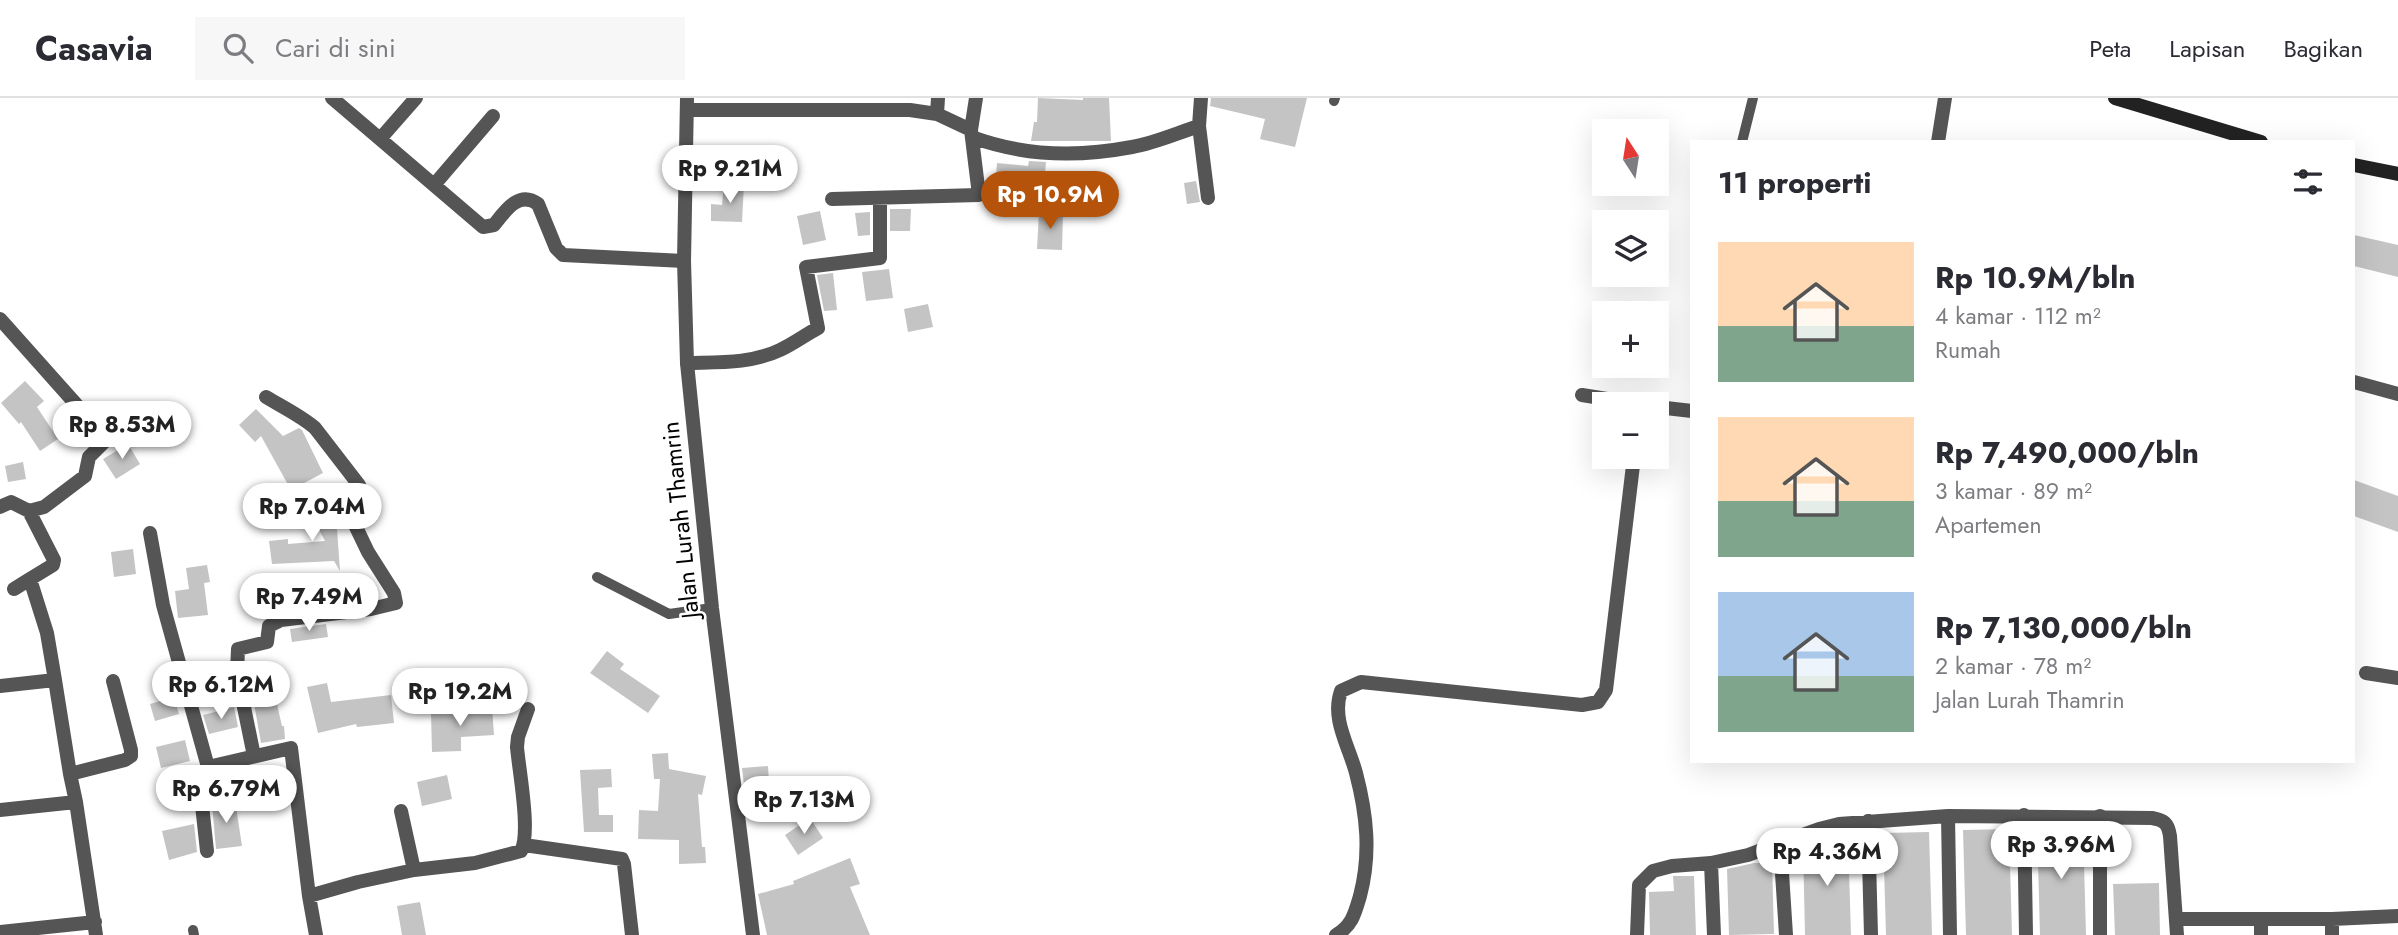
<!DOCTYPE html>
<html lang="id">
<meta charset="utf-8">
<style>
:root{--surface:#fff;--page:#f7f7f7;--text:#2b2b33;--muted:#7c7c81;--line:#e1e1e2;--accent:#b45309}
body{margin:0;font-family:Jost,sans-serif;background:var(--page);color:var(--text);height:100vh;display:flex;flex-direction:column;font-size:26px;white-space:nowrap}
*{box-sizing:border-box;margin:0}
p{font-size:23px;color:var(--muted)}
.icon{flex:none;width:38px;height:38px;fill:none;stroke:currentColor;stroke-width:2;stroke-linecap:round;stroke-linejoin:round}
.map{position:relative;flex:1;overflow:hidden}
.drawer{position:absolute;left:1690px;top:42px;width:665px;height:623px;display:flex;flex-direction:column;background:var(--surface);border-radius:0px;box-shadow:0 7px 28px #0002}
.drawer>*{flex:none}
.needle{width:46px;rotate:348deg}
.tools{position:absolute;left:1592px;top:21px;display:grid;gap:14px}
.tools a{display:grid;place-items:center;width:77px;height:77px;border-radius:0px;background:var(--surface);box-shadow:0 7px 28px #0002;font-size:35px}
.price{position:absolute;translate:-50% -60px;padding:0 16px;border-radius:24px;background:#fff;color:#222;font-size:23px;line-height:46px;filter:drop-shadow(0 2px 4px #0008)}
.price::after{content:'';position:absolute;left:50%;top:42px;width:21px;height:16px;margin-left:-10px;background:inherit;clip-path:polygon(0 0,100% 0,50% 100%)}
.price.on{background:var(--accent);color:#fff}
ul{padding:0;list-style:none}
li{display:flex;align-items:center;gap:21px;height:175px;padding:0 28px}
li span{display:grid;place-items:center;flex:none;width:196px;height:140px;border-radius:0px;color:#555}
li>.icon{margin-inline-start:auto}
span .icon{width:84px;height:84px;fill:#fffc;stroke-width:1}
li b{font-size:30px}
h2{display:flex;justify-content:space-between;align-items:center;height:84px;padding:0 28px;font-size:30px}
header{display:flex;align-items:center;gap:42px;box-sizing:border-box;height:98px;padding:0 35px;background:var(--surface);border-bottom:2px solid var(--line)}
header strong{font-size:33px}
nav{display:flex;gap:38px;margin-inline-start:auto;font-size:24px}
.search{width:490px;height:63px;background:var(--page);display:flex;align-items:center;gap:18px;box-sizing:border-box;padding:0 24px;border-radius:0px;color:var(--muted);font-size:26px}
.map>svg:first-child{display:block}
.building{fill:#c4c4c4}
.lines{fill:none;stroke-linecap:round;stroke-linejoin:round}
.service{stroke:#555;stroke-width:10}
.minor{stroke:#555;stroke-width:14}
.tertiary{stroke:#555;stroke-width:14}
.secondary{stroke:#222;stroke-width:14}
.labels{text-anchor:middle;dominant-baseline:central;stroke-width:5;stroke-linejoin:round;paint-order:stroke}
.street-label{font-size:24px;fill:#000;stroke:#fff}
</style>
<header>
<strong>Casavia</strong>
<div class="search"><svg class="icon" aria-label="search" viewBox="0 0 24 24"><circle cx="10" cy="10" r="6"/><path d="M15 15l6 6"/></svg>Cari di sini</div>
<nav><a>Peta</a><a>Lapisan</a><a>Bagikan</a></nav>
</header>
<div class="map">
<svg width="2398" height="837" viewBox="0 0 2398 837">
<rect width="100%" height="100%" fill="#fff"/>
<path class="building" d="M1038,0L1083,2V0H1109L1111,43H1031L1034,24H1037Z
M1211,0H1307L1295,49L1260,41L1265,21L1210,8Z
M1029,63L1046,64L1042,108L994,103L997,65L1028,68Z
M1196,83L1200,104L1187,106L1184,85Z
M724,85L744,86L742,124L711,123V106L722,107Z
M890,111H911L910,133H890Z
M820,113L826,142L803,147L797,118Z
M870,114V137L858,138L855,115Z
M1039,114L1063,115L1062,152L1037,151Z
M2354,137L2398,147V179L2354,168Z
M889,171L893,200L866,203L862,174Z
M833,175L837,212L824,213L817,177Z
M928,206L933,229L908,234L904,211Z
M25,283L44,303L37,309L58,341L40,353L21,324L19,326L1,305Z
M256,311L283,338L299,330L302,332L323,375L291,392L261,338L255,344L239,327Z
M128,346L140,366L116,381L103,361Z
M23,364L26,381L8,384L5,368Z
M2354,382L2398,398V434L2354,418Z
M333,408L343,428L337,431L340,473L334,463L272,466L269,443L288,441V446L325,443L312,418Z
M133,451L136,476L114,479L111,454Z
M207,467L210,484L204,485L208,517L178,520L175,493L189,491L186,470Z
M326,526L328,539L292,544L290,531Z
M607,553L624,566L620,571L660,598L648,615L590,575Z
M327,585L331,604L391,597L394,625L357,629L356,626L318,635L307,589Z
M273,589L282,628H284L285,641L261,645L252,594Z
M174,599L179,616L155,623L150,606Z
M234,609L238,629L209,636L203,617Z
M492,609L494,637L461,639V653L432,654L431,615L471,614V610Z
M185,642L190,663L161,670L156,649Z
M668,655L669,671L706,678L702,697L698,696L702,749H705L706,765L679,766V742L638,741L639,712L658,713L660,681H654L652,656Z
M768,668L769,685L744,687L742,670Z
M611,671L612,689L598,690L599,717H613V734H584L580,672Z
M447,677L452,701L422,708L417,684Z
M235,702L242,748L216,751L212,706Z
M810,720L823,740L798,757L785,737Z
M194,726L197,754L169,762L162,733Z
M2037,728L2083,729L2086,837H2040Z
M2009,731L2012,837H1966L1963,732Z
M1929,734L1932,837H1886L1883,735Z
M1848,740L1851,837H1805L1803,747L1820,741Z
M850,760L860,786L850,789L870,837H767L758,796L794,786L793,783Z
M1754,765H1772L1774,836L1729,837L1727,771Z
M1673,778H1694L1696,837H1650L1649,794L1674,793Z
M2159,785L2160,837H2115L2113,786Z
M420,804L426,837H402L397,808Z"/>
<g class="lines">
<path class="service" d="M1334,3L1335,0
M1742,44L1753,0
M597,479L669,516L712,510
M193,832L194,837"/>
<path class="minor" d="M332,0L483,129L494,127C505,113 519,92 538,106L556,150L563,157L684,163
M1201,0L1199,28L1208,100
M687,12H910L937,16L971,32
M937,16L938,0
M972,39C1023,58 1079,59 1132,49C1155,45 1177,35 1199,28
M380,41L416,0
M1938,44L1945,0
M434,87L493,18
M832,101L979,97L971,32L976,0
M0,221L107,341L89,359L85,378L44,409L29,413L54,462L53,467L30,481L47,535L55,582L0,588
M687,265C717,264 751,266 780,252C793,246 805,237 818,230L806,169L880,160V100
M2354,284L2398,296
M1582,297L1638,306
M1657,309L1692,313
M0,409L11,404L29,413
M150,435L163,507L208,669L291,650L309,798L316,837
M14,491L30,481
M2366,575L2398,580
M55,582L70,676
M254,658L237,575L238,551L267,544L269,528L281,522L371,511L396,505L394,495L368,454L343,402L359,387L315,330C303,319 281,308 266,299
M76,704L70,676L125,662L131,658V652L113,583
M0,712L76,704L96,837
M2024,717L2026,837
M1948,718L1950,837
M2100,718V837
M1868,723L1871,837
M1780,744L1786,837
M524,747L622,761L624,766L632,837
M207,753L200,689L208,669
M1711,765L1714,837
M414,772L475,765L521,753C531,735 519,673 517,649L518,639L528,611
M309,798L358,784L414,772L401,713
M2176,821H2332L2398,818
M2261,821V837
M2332,821V837
M0,834L95,824
M1336,837C1352,828 1355,815 1360,798C1371,756 1367,717 1356,675C1349,648 1331,621 1341,593L1361,584L1582,607L1598,604L1606,592L1634,359
M1637,837L1639,787L1653,773L1672,768L1711,765L1748,757L1819,731L1839,726L1948,718L2152,720C2164,722 2168,725 2170,738L2177,837"/>
<path class="tertiary" d="M687,0L684,163L687,265L712,510L753,837"/>
<path class="secondary" d="M2115,0L2261,44
M2354,67L2398,76"/>
</g>
<g class="labels">
<g class="street-label">
<text transform="translate(680 422) rotate(-96)">Jalan Lurah Thamrin</text>
</g>
</g>
</svg>
<div class="tools">
<a><svg class="needle" viewBox="-14 -14 28 28"><path d="M0-13l5 13h-10z" fill="#e53935"/><path d="M0 13l5-13h-10z" fill="#7c7c81"/></svg></a>
<a><svg class="icon" aria-label="layers" viewBox="0 0 24 24"><path d="M12 4l9 5-9 5-9-5zM3 14l9 5 9-5"/></svg></a>
<a>+</a>
<a>−</a>
</div>
<b class="price" style="left:730px;top:107px">Rp 9.21M</b>
<b class="price on" style="left:1050px;top:133px">Rp 10.9M</b>
<b class="price" style="left:122px;top:363px">Rp 8.53M</b>
<b class="price" style="left:312px;top:445px">Rp 7.04M</b>
<b class="price" style="left:309px;top:535px">Rp 7.49M</b>
<b class="price" style="left:221px;top:623px">Rp 6.12M</b>
<b class="price" style="left:460px;top:630px">Rp 19.2M</b>
<b class="price" style="left:226px;top:727px">Rp 6.79M</b>
<b class="price" style="left:804px;top:738px">Rp 7.13M</b>
<b class="price" style="left:2061px;top:783px">Rp 3.96M</b>
<b class="price" style="left:1827px;top:790px">Rp 4.36M</b>
<section class="drawer">
<h2>11 properti<svg class="icon" aria-label="filters" viewBox="0 0 24 24"><path d="M4 7h16M4 17h16"/><circle cx="9" cy="7" r="2"/><circle cx="15" cy="17" r="2"/></svg></h2>
<ul>
<li><span style="background:linear-gradient(#ffd9b3 60%,#7fa58c 0)"><svg class="icon" aria-label="home" viewBox="0 0 24 24"><path d="M3 11l9-7 9 7M6 9v11h12V9"/></svg></span><div><b>Rp 10.9M/bln</b><p>4 kamar · 112 m²</p><p>Rumah</p></div></li>
<li><span style="background:linear-gradient(#ffd9b3 60%,#7fa58c 0)"><svg class="icon" aria-label="home" viewBox="0 0 24 24"><path d="M3 11l9-7 9 7M6 9v11h12V9"/></svg></span><div><b>Rp 7,490,000/bln</b><p>3 kamar · 89 m²</p><p>Apartemen</p></div></li>
<li><span style="background:linear-gradient(#a9c7e8 60%,#7fa58c 0)"><svg class="icon" aria-label="home" viewBox="0 0 24 24"><path d="M3 11l9-7 9 7M6 9v11h12V9"/></svg></span><div><b>Rp 7,130,000/bln</b><p>2 kamar · 78 m²</p><p>Jalan Lurah Thamrin</p></div></li>
</ul>
</section>
</div>
